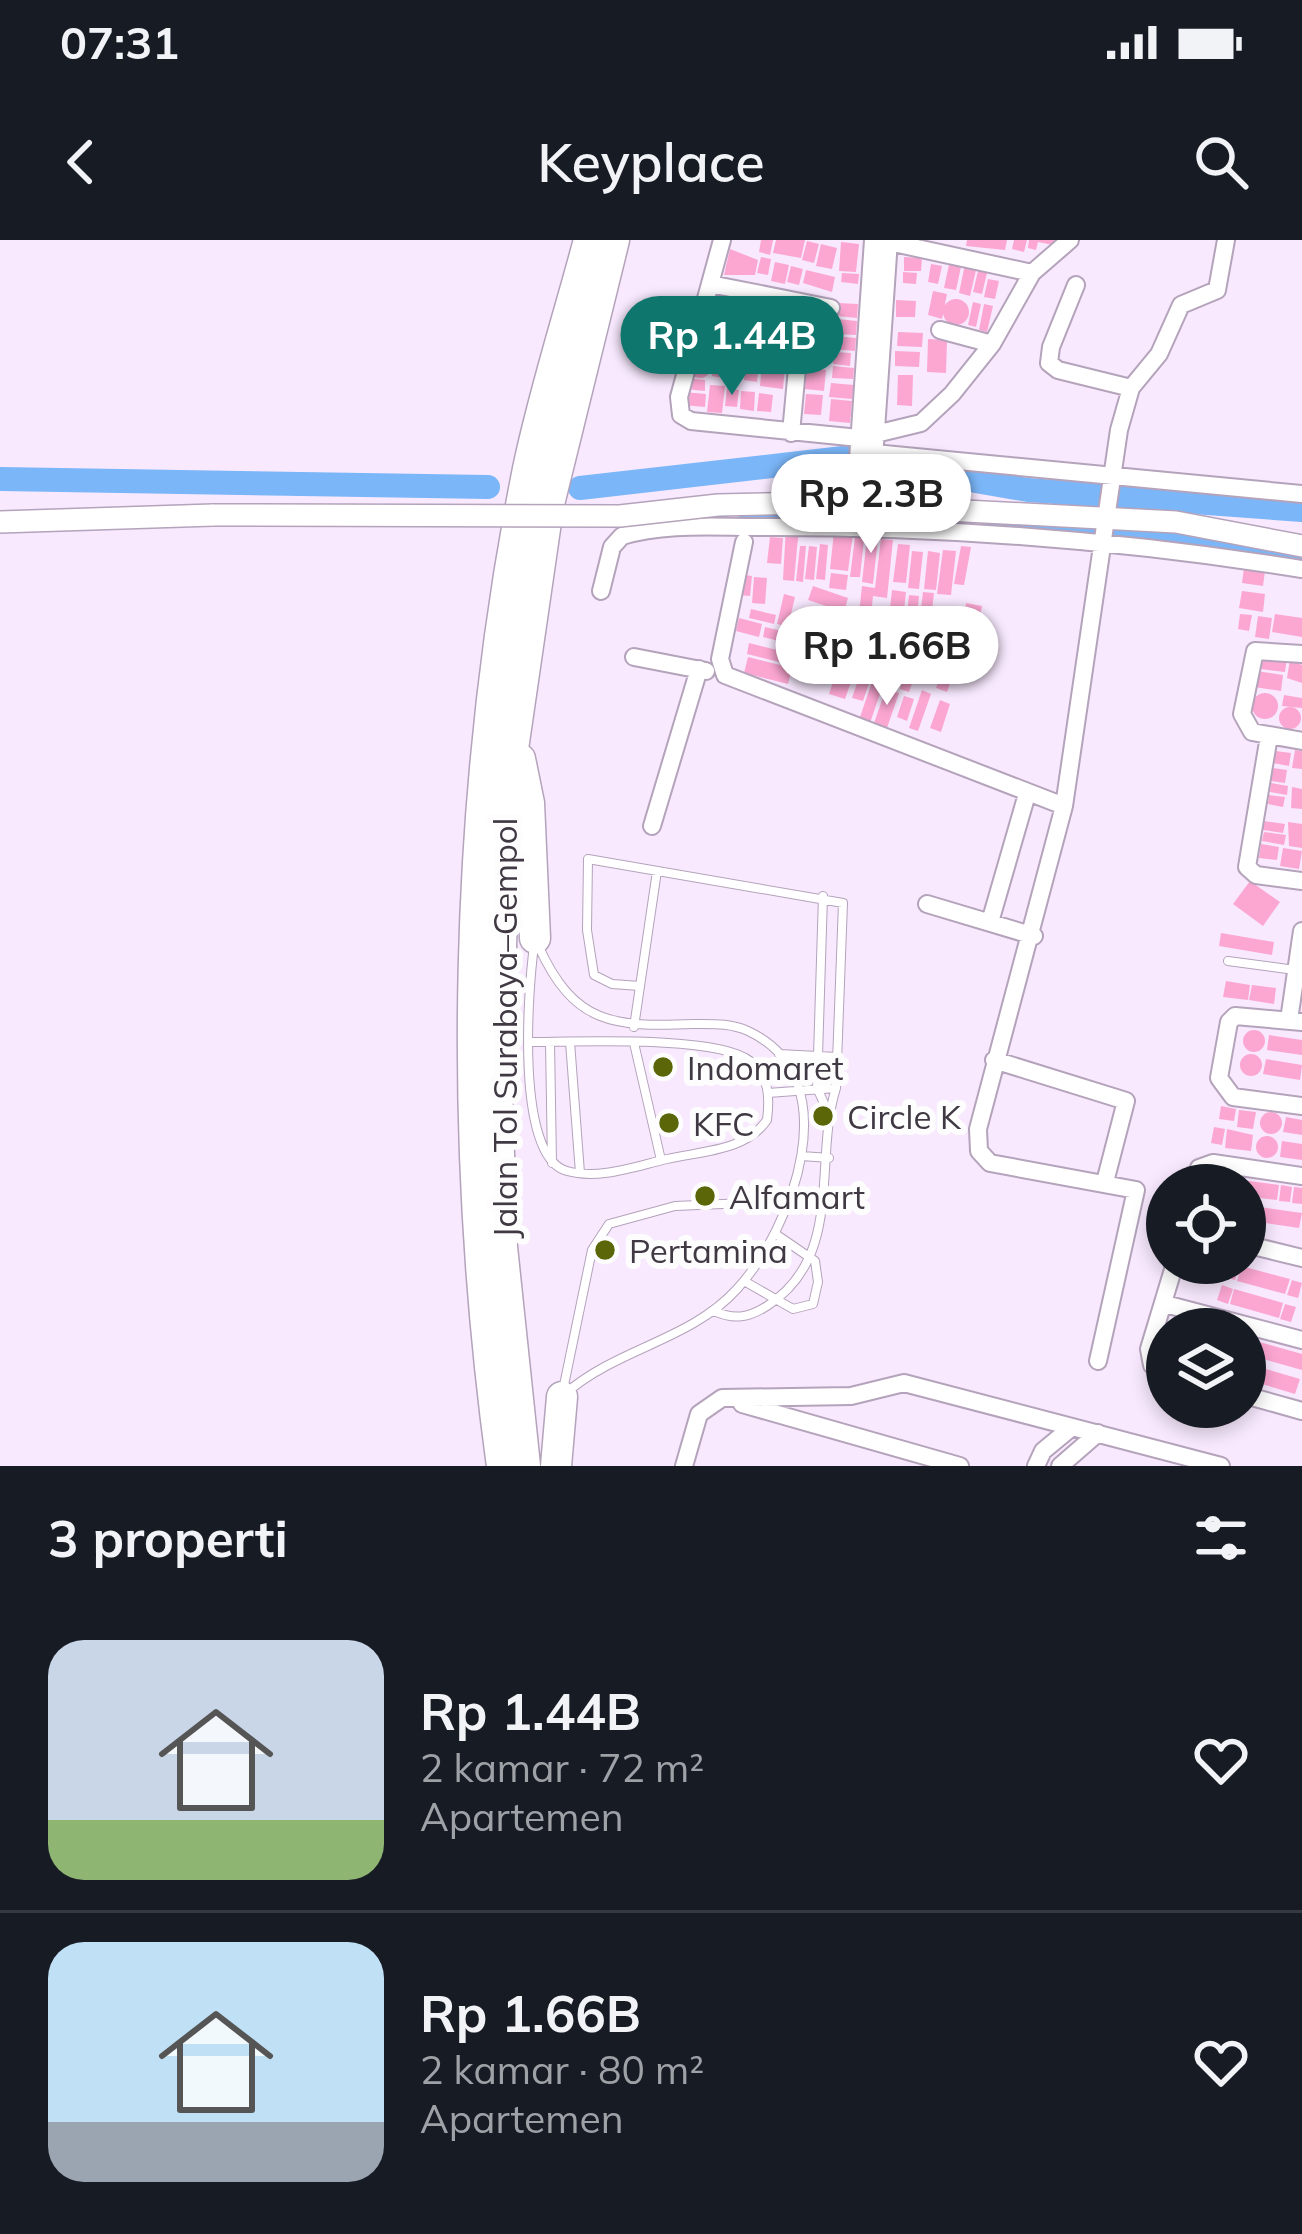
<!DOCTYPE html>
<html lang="id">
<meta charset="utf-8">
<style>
:root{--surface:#171b24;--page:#20242c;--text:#f1f3f6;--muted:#9ea1a6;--line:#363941;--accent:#0f766e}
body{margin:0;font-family:Mulish,sans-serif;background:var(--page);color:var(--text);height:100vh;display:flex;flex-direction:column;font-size:45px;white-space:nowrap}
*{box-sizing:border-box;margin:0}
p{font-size:39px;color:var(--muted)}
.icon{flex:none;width:66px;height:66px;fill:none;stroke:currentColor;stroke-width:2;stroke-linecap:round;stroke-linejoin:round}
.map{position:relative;height:1226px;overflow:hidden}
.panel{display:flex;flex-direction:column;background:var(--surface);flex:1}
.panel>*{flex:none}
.controls{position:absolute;left:1146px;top:924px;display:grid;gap:24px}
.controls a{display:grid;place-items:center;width:120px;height:120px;border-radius:50%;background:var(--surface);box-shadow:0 6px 18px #0003;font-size:60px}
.price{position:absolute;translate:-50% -102px;padding:0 27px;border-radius:42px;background:#fff;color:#222;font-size:39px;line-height:78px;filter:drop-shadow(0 3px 6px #0008)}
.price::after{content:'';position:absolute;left:50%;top:72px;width:36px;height:27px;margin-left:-18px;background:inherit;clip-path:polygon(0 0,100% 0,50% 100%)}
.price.selected{background:var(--accent);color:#fff}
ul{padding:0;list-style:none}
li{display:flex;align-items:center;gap:36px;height:300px;padding:0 48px}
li+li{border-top:3px solid var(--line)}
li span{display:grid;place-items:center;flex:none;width:336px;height:240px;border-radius:36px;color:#555}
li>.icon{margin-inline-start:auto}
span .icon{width:144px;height:144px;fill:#fffc;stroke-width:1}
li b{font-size:51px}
h2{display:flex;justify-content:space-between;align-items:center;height:144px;padding:0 48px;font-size:51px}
.status{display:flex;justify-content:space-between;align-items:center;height:84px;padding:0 60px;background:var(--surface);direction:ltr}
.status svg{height:33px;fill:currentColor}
header{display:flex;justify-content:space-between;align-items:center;height:156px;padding:0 48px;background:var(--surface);font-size:54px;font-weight:600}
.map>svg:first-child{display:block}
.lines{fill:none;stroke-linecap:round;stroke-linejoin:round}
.river{stroke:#7bb6f8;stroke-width:24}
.building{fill:#fca7d2}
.service-casing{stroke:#b4a3bb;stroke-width:10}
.minor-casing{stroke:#b4a3bb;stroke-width:20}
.tertiary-casing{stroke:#b4a3bb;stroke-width:24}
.motorway-casing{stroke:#b4a3bb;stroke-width:33}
.service{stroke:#fff;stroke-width:8}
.minor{stroke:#fff;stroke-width:16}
.tertiary{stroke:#fff;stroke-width:21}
.motorway{stroke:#fff;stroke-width:30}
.tertiary-bridge-casing{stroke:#b4a3bb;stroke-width:24;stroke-linecap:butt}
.tertiary-bridge{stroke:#fff;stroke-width:21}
.poi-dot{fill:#5b6609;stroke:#fdfdfd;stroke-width:4.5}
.labels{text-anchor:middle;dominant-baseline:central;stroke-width:12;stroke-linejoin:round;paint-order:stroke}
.street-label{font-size:33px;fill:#403943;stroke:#fdfdfd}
.poi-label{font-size:33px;fill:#403943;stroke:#fdfdfd;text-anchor:start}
</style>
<div class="status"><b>07:31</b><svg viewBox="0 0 49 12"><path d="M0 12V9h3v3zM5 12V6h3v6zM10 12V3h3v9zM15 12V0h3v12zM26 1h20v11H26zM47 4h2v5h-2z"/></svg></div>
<header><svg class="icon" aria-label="back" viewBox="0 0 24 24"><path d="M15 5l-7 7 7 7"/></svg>Keyplace<svg class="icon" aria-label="search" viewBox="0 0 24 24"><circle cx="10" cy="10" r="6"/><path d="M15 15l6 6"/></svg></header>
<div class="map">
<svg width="1302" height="1226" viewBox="0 0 1302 1226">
<rect width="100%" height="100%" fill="#f8e9fe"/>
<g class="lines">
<path class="river" d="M0,239L488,247
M580,248L843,218L1028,250L1302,270
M750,274H859
M671,280L717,277
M996,282L1087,290
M1121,292L1302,321"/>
</g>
<path class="building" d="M761,0H773L770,15L759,12Z
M776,0H805L801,18L773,13Z
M967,0H1007L1005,10L966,6Z
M1014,0H1027L1024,12L1012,9Z
M1029,0H1054L1053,5L1038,2L1036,10L1028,8Z
M807,1L819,4L814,23L802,20Z
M841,2L859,4L856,32L839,31Z
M821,4L837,8L832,29L816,26Z
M730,9L758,20L755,35H724Z
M761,17L771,19L768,35L757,33Z
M904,17L922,18L921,31H904Z
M950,20L962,22L956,50L944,48Z
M775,22L789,25L785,44L771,41Z
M931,24L942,26L938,44L928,42Z
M965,24L977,26L970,56L959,53Z
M791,26L803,29L799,45L787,42Z
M806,30L835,37L832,52L803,43Z
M978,31L987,33L982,54L973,52Z
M903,32L917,33L916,44L903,43Z
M842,33L859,34L858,44L841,42Z
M988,39L999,41L995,59L984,57Z
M933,51L947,54L942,79L928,75Z
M943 72a13 13 0 1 1 26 0a13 13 0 1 1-26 0Z
M896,60L916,61L915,77H896Z
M718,62L733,65L731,79L716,76Z
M973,62L981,64L976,87L968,85Z
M838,63L858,64L857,78L837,76Z
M735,64L750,67L748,83L732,80Z
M984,64L993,66L987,92L979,90Z
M811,79L831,81L830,93L810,91Z
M837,79L857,81L856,95L836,94Z
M898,92L923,93L922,107L897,106Z
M812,96L828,97L827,107L811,106Z
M834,96L856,98L855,111L833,109Z
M928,99L947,100L946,133L927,132Z
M807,109L829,111L828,126L806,124Z
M895,111L920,112L919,127L895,126Z
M834,112L851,113L850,126L833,124Z
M689 127a11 11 0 1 1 22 0a11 11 0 1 1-22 0Z
M746,119L759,120L757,142L744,140Z
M713,121L725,122L723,138L712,136Z
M729,122L743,123L741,141L727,139Z
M762,123L785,126L783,149L760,146Z
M833,126L854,128L853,139L832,138Z
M807,128L826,130L824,151L805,149Z
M898,135H913L912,166L897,165Z
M686,138L705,140V151L685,149Z
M831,143L854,145L852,159L829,157Z
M710,145L725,146L722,173L707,172Z
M727,148L739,150L737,167L725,166Z
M741,151L755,152L754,171L740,169Z
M684,152L706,154L705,167L683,165Z
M759,153L773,155L771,172L757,171Z
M806,154L823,155L821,175L804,174Z
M831,159L852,161L850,183L829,181Z
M786,286L799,287L794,341L783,340Z
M868,288L879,289L873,344L862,342Z
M856,289L865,290L860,337H850Z
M834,292L853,294L848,331L830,329Z
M770,297L783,298L781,324L767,323Z
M881,299L893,300L887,358L873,356L871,375L859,374L862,346L875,348Z
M820,304L828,305L825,340L816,339Z
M898,304L910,305L906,343L893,342Z
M800,306H806L803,342L796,341Z
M809,306L817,307L814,340L805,339Z
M961,306L971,307L964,345L954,344Z
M943,310L956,311L951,355L937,354Z
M912,311L923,312L919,349L908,348Z
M928,311L940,313L936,350L924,349Z
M1244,328L1265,331L1263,346L1242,343Z
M831,333L848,335L846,350L829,348Z
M738,334L752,336L750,356L737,355Z
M754,337L767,338L765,364L752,363Z
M813,346L848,358L844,372L808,360Z
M892,350L906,352L902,389L888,388Z
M1242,351L1265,354L1263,372L1239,368Z
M923,352L934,353L931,379L920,378Z
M784,354L795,357L788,387L777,384Z
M909,355L919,356L916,384L906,383Z
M966,363L982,366L976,399L961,396Z
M950,368L962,370L958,400L946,398Z
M751,369L776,375L774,384L749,378Z
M805,370L827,376L823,389L801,383Z
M1240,374L1252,375L1249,391L1238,389Z
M1275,374L1302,378V397L1272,392Z
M934,376L945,377L942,406L930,405Z
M1258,376L1272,378L1269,399L1255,397Z
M739,378L762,384L759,397L736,391Z
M859,378L887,391L881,410L850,402Z
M920,381L931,382L929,403L917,402Z
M765,387L786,392L783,402L763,397Z
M807,392L824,398L813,431L796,425Z
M891,392L912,400L909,410L887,403Z
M826,401L838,405L825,442L813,439Z
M749,403L785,412L783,423L747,414Z
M885,406L895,409L885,436L876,433Z
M912,410L922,413L917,430L907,426Z
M900,412L909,415L898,447L889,444Z
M842,414L859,419L845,459L829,454Z
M948,414L959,418L947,452L936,448Z
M1263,414L1287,417L1285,432L1261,429Z
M748,417L792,428L788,444L744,433Z
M865,419L876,422L863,461L852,458Z
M1290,419L1302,425V443L1287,438Z
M1256,431L1283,435L1281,451L1254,447Z
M906,432L915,435L909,452L900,449Z
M874,436L885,439L870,483L859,480Z
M886,449L899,453L887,488L874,483Z
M922,450L931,454L918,491L909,488Z
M1252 466a13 13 0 1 1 26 0a13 13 0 1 1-26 0Z
M1284,455L1302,458V468L1282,466Z
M904,456L914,459L907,481L897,477Z
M940,460L950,464L941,492L930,488Z
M1279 478a11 11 0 1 1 22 0a11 11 0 1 1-22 0Z
M1295,510L1302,511V529L1292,528Z
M1275,511L1291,513L1289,526L1273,523Z
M1273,528L1287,530L1285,543L1271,541Z
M1271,543L1288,546L1287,555L1270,552Z
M1292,547L1302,549V569L1291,568Z
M1269,555L1285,557L1283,567L1268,564Z
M1264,581L1285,584L1283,593L1263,590Z
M1288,582L1302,584V608L1289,606Z
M1264,592L1286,595L1284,605L1262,601Z
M1261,604L1279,607L1277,620L1259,618Z
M1283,608L1302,611L1299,629L1280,626Z
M1250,641L1280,662L1263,686L1233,664Z
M1221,693L1274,702L1272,715L1219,706Z
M1226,741L1250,745L1248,760L1223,757Z
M1252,745L1276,748L1274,764L1249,760Z
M1243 801a11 11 0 1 1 22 0a11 11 0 1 1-22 0Z
M1269,795L1302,800V815L1267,810Z
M1240 825a11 11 0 1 1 22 0a11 11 0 1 1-22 0Z
M1266,819L1302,825L1300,840L1263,834Z
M1221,866L1236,869L1234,881L1219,879Z
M1239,870L1256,872L1253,889L1237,887Z
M1260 883a11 11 0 1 1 22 0a11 11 0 1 1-22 0Z
M1286,877L1302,880V895L1283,892Z
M1214,887L1225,889L1222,905L1211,903Z
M1227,889L1253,895L1251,911L1225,908Z
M1256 907a11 11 0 1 1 22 0a11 11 0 1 1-22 0Z
M1282,901L1302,904V920L1280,917Z
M1242,940L1279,945L1277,960L1245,956Z
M1281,945L1292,947L1290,962L1279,961Z
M1294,947L1302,948V964L1292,963Z
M1245,965L1302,973L1299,988L1245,980Z
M1228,1023L1240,1025L1235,1040L1224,1037Z
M1241,1026L1290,1039L1285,1054L1237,1041Z
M1292,1040L1302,1043L1298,1058L1287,1055Z
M1222,1045L1233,1049L1228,1064L1217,1060Z
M1234,1049L1283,1063L1279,1078L1230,1064Z
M1285,1064L1296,1067L1291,1082L1280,1079Z
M1183,1080L1209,1088V1089H1180Z
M1245,1098L1302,1114V1130L1245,1114Z
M1245,1123L1300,1139L1295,1154L1245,1139Z"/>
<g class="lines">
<g class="service-casing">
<path id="service" d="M823,656L817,848L828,872
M538,705C574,785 613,787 694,784C712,784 731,783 748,791C850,838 792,989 737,1049C691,1100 618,1108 566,1153
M1228,721L1295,730
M640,746L612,744L594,735L587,690L588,619L843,663L836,848C813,920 845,1016 767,1066C748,1078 734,1080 714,1071
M634,787L657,631
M529,802C575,802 718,795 750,821C769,836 770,857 767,880C746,911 702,911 667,919C636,926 599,940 567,931C515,917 528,750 534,706
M550,802L552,923
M570,802L580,933
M634,803L661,920
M779,814L837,817
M768,853L836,848
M802,916L829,918
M744,1041L793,1069L813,1064L818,1042L815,1021L777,995
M563,1150L592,1010L609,984L675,966L792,961"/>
</g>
<g class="minor-casing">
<path id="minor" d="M722,0L679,157L681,175L691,181L859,198L921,183L952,154L992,104L1032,33L1070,0
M889,2L1032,33
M710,44L831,68
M1076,45L1051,107L1049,123L1058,130L1131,148
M940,90L992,104
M694,105L798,114
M763,111L772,58
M791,193L803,64
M874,213L1302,254
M855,263L873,0
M871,263L889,0
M744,302L720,419L725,435L1064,566
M601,351L612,307L622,296C664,283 713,287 757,287C941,286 1120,300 1302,329
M1302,414L1255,411L1242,474L1252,492L1302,501
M634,417L706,431
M1269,496L1247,627L1256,635L1302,641
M652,586L699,429
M927,664L1034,696
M990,682L1027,554
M1289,780L1302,691
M1302,782L1235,776L1229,782L1219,838L1233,857L1302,866
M994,820L1126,861L1105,942
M1193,945L1199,928L1213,923L1302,936
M1245,1004L1302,1018
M1165,1064L1302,1100
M1098,1121L1136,950L990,923L979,911L978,889L1064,566L1119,190L1131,148L1159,114L1181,65L1217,50L1226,0
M1167,1132L1152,1125L1149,1109L1175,1023
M1245,1155L1302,1171
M742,1164L960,1226
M684,1226L699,1174L722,1158L851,1156L904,1143L1221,1226
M1036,1226L1043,1211L1072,1187
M1060,1226L1098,1193"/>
</g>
<g class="tertiary-casing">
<path id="tertiary" d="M814,263L1176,282L1302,306
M0,282L213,275"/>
</g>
<g class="motorway-casing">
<path id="motorway" d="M520,519L529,563L535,698
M502,1226C457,897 463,555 528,229C544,152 569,76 589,0
M525,1226L502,1007L497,852L505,564L548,268L614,0
M556,1226L562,1157"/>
</g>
<use href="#service" class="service"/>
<use href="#minor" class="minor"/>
<use href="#tertiary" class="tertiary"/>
<use href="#motorway" class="motorway"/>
<g class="tertiary-bridge-casing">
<path id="tertiary-bridge" d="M213,275L620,276L718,265L814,263"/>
</g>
<use href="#tertiary-bridge" class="tertiary-bridge"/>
</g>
<g class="poi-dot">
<circle cx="663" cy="827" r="12"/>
<circle cx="823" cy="876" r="12"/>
<circle cx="669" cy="883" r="12"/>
<circle cx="705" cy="956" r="12"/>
<circle cx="605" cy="1010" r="12"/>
</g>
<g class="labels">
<g class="street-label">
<text transform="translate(504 788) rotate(-90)">Jalan Tol Surabaya–Gempol</text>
</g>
<g class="poi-label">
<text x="687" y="827">Indomaret</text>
<text x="847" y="876">Circle K</text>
<text x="693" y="883">KFC</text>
<text x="729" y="956">Alfamart</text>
<text x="629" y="1010">Pertamina</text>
</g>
</g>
</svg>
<div class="controls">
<a><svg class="icon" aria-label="locate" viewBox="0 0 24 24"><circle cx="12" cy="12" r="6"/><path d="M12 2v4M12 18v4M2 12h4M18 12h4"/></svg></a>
<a><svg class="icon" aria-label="layers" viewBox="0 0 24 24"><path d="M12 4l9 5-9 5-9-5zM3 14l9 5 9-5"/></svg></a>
</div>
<b class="price selected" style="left:732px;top:158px">Rp 1.44B</b>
<b class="price" style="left:871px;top:316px">Rp 2.3B</b>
<b class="price" style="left:887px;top:468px">Rp 1.66B</b>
</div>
<section class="panel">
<h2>3 properti<svg class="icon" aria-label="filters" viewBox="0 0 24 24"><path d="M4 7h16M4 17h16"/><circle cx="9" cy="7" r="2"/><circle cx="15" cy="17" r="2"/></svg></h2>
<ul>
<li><span style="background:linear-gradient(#c9d6e8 75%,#8fb573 0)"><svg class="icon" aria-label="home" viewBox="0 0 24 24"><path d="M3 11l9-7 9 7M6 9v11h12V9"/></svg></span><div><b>Rp 1.44B</b><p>2 kamar · 72 m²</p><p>Apartemen</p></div><svg class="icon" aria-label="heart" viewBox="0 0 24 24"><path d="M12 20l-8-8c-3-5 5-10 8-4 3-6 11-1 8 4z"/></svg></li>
<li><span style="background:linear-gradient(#bfe0f5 75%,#9aa5b1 0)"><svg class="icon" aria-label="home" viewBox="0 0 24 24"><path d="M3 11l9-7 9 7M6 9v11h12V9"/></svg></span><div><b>Rp 1.66B</b><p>2 kamar · 80 m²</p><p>Apartemen</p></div><svg class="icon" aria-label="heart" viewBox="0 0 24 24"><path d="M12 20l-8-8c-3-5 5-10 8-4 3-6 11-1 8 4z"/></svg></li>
</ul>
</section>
